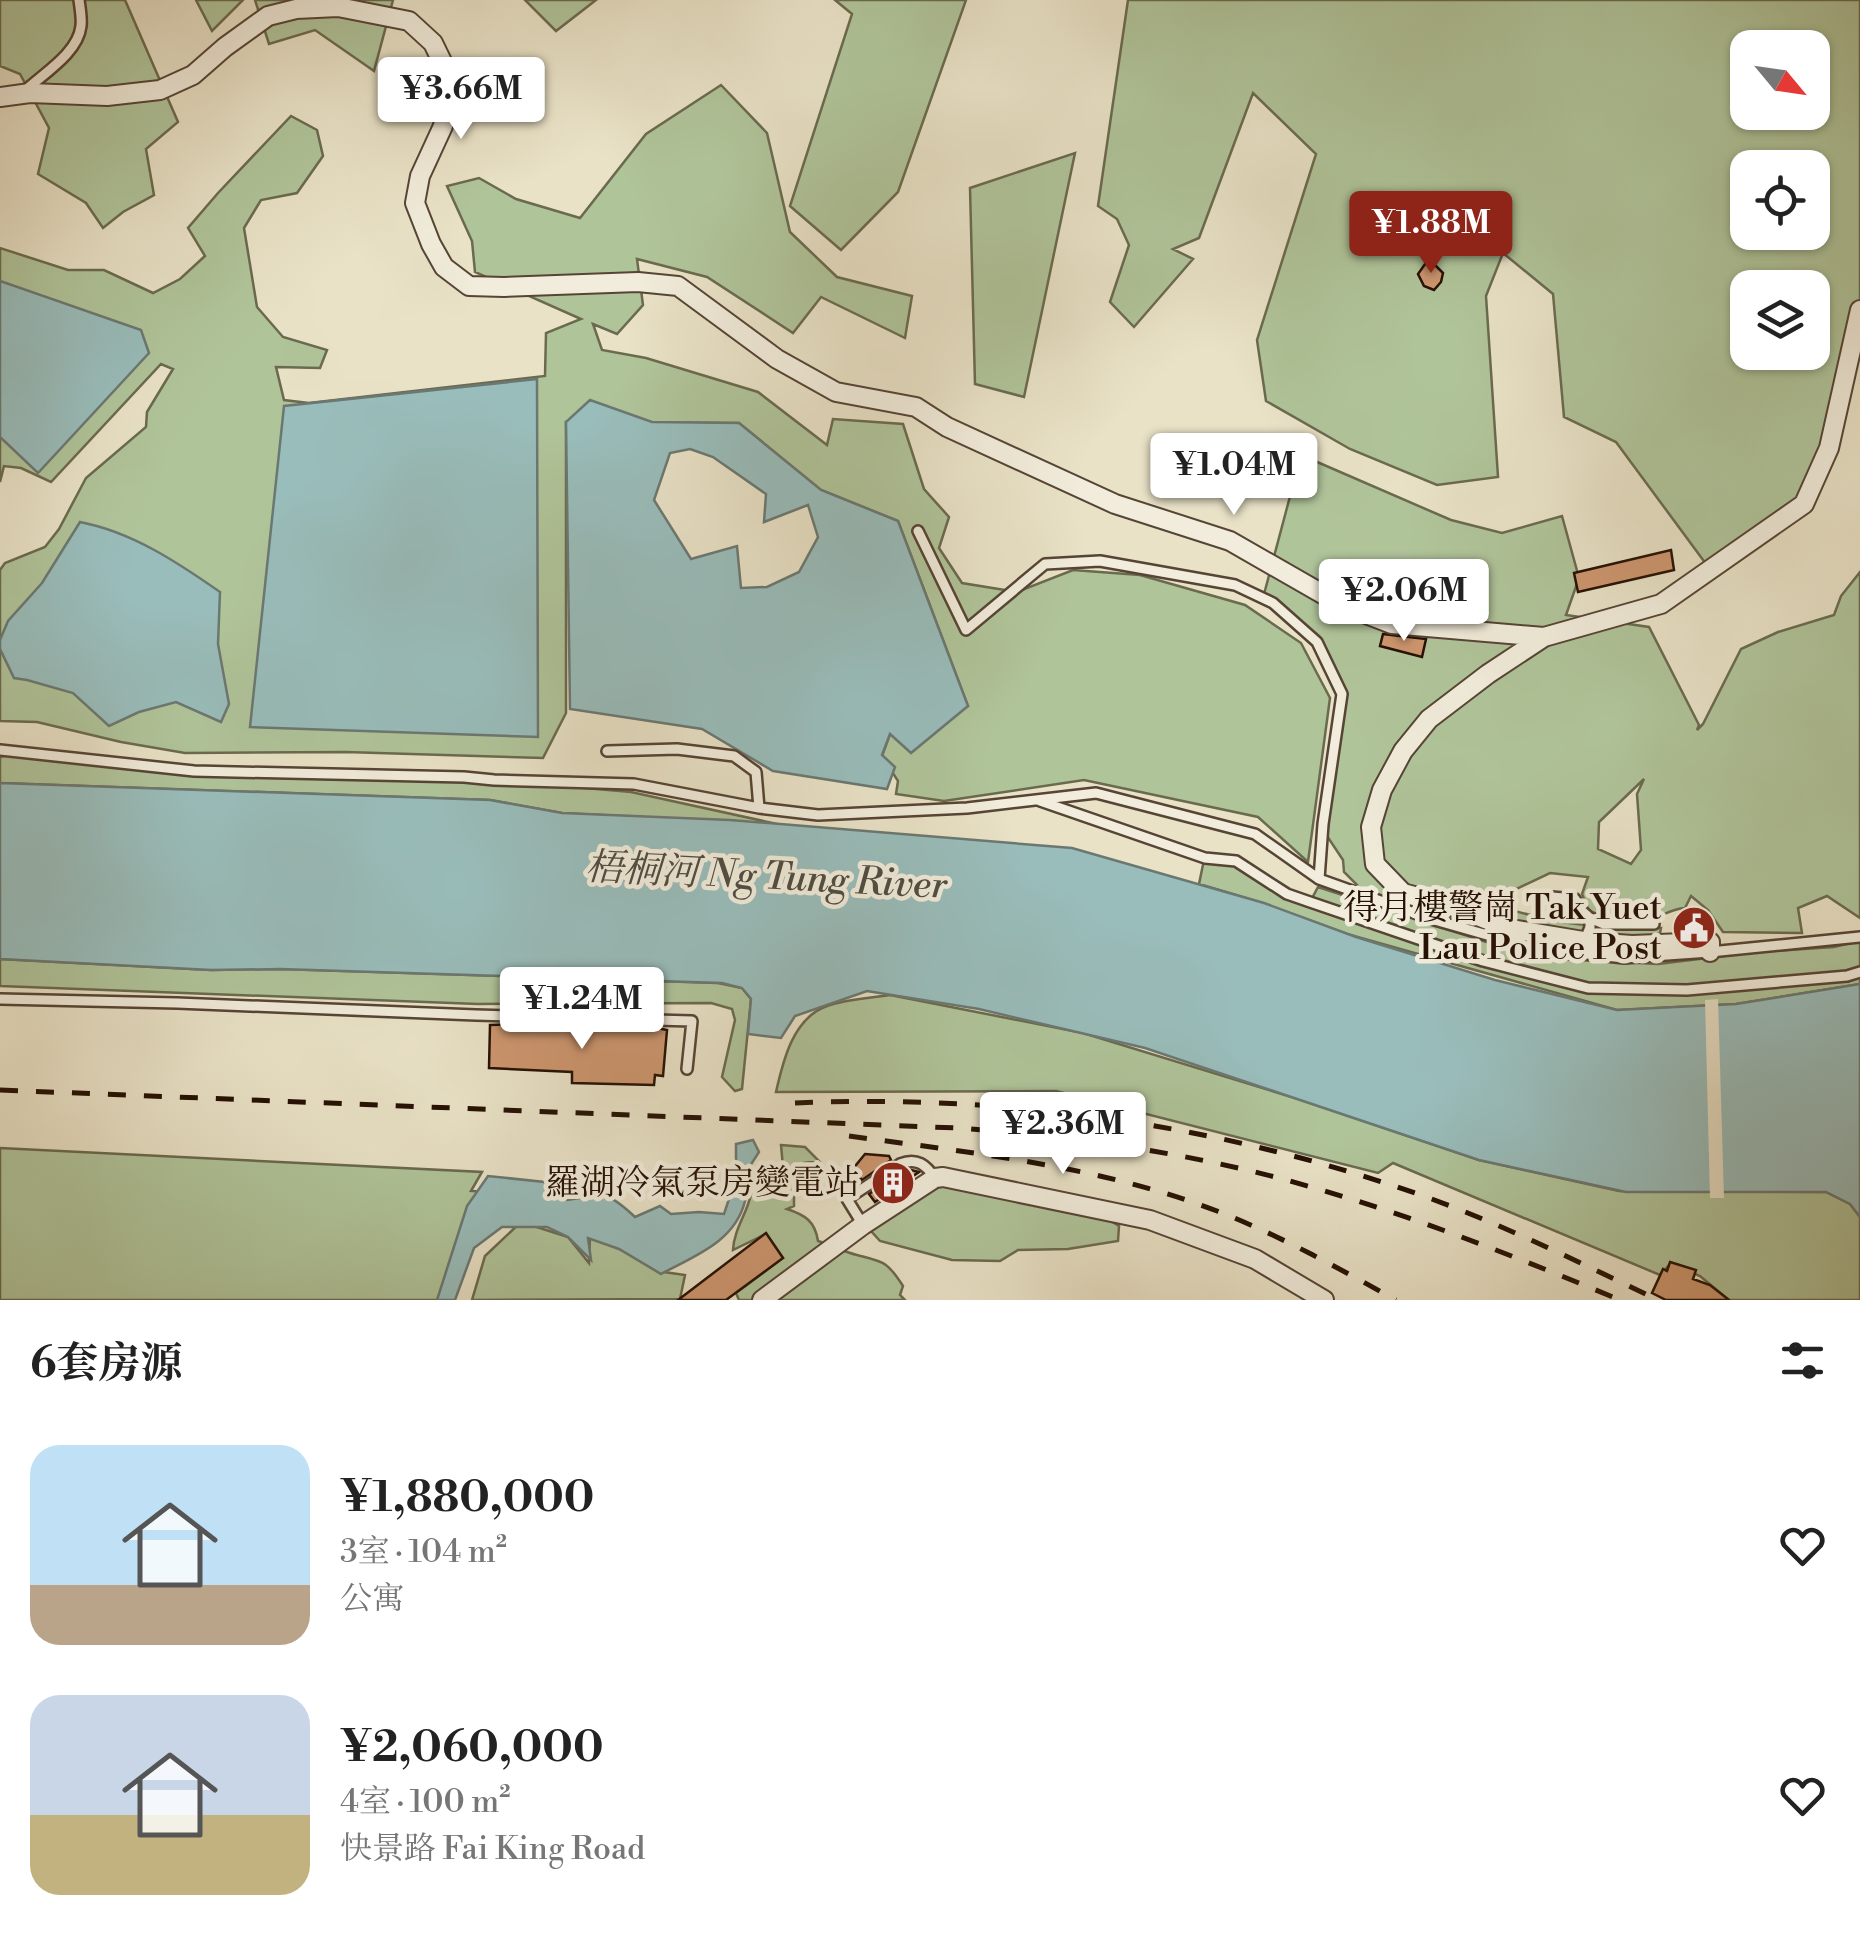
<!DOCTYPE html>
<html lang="zh">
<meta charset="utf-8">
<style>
:root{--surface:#fff;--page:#f6f6f6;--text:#222;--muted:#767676;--accent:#8f2418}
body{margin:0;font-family:"Libre Bodoni","Noto Serif SC",serif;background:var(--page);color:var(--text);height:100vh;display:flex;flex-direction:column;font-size:38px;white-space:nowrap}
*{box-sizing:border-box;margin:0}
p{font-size:32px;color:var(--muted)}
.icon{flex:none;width:55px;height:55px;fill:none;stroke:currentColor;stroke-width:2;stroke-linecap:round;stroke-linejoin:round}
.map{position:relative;height:1300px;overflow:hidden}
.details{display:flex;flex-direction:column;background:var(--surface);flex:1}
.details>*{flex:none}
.needle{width:65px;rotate:119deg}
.tools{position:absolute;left:1730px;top:30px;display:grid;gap:20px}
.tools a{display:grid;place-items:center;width:100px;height:100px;border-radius:20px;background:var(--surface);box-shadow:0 2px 8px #0004;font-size:50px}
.price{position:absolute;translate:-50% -85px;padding:0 22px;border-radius:10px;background:#fff;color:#222;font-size:32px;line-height:65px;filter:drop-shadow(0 2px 5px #0008)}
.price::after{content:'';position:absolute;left:50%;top:60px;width:30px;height:22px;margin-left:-15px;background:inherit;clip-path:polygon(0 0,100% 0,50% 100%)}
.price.current{background:var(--accent);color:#fff}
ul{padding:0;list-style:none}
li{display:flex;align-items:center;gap:30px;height:250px;padding:0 30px}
li span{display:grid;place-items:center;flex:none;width:280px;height:200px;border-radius:30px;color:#555}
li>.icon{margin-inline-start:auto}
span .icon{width:120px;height:120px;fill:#fffc;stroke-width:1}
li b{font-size:42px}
h2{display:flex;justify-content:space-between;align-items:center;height:120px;padding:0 30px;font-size:42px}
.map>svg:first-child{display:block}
.green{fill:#b0c49a;stroke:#6a6a4f;stroke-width:2.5;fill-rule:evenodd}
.water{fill:#99bdbb;stroke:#6b7872;stroke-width:2.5;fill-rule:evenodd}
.pier{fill:#e9e2c7}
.building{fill:#cd966f;stroke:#251004;stroke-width:2.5}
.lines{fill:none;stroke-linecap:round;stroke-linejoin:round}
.service-casing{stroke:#564435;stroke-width:14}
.minor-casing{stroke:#564435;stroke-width:22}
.service{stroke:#f1ecdb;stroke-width:9}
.minor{stroke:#f1ecdb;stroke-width:18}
.rail{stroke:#251004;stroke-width:5;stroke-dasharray:18 18;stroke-linecap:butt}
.labels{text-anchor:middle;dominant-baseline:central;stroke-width:9;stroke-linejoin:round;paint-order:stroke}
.poi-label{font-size:35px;fill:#251004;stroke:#f1ecdb;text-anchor:end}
.water-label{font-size:38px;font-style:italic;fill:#4e4d44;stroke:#f1ecdb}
</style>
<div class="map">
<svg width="1860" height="1300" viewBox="0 0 1860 1300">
<rect width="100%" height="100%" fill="#e9e2c7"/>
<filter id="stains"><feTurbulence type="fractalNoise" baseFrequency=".002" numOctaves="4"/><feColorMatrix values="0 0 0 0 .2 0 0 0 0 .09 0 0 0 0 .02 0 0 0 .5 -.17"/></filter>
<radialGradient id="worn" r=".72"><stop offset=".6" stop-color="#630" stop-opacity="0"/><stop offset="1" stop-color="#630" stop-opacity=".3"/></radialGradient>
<path class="green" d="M0,0H125L178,122L146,149L154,195L123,212L103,228L86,203L38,174L49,128L20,74L0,66Z
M196,0H243L212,31Z
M255,0H393L374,71L315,30L269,44Z
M525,0H596L556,31Z
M835,0H966L898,192L841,250L790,206L852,14Z
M1128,0H1860V310L1857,327L1804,504L1709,568L1616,442L1564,417L1553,294L1503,253L1486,296L1498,477L1437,485L1350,449L1266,401L1257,340L1316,154L1253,93L1199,238L1173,249L1193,259L1134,327L1110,302L1129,245L1117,219L1098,206ZM1748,48H1812V112H1748ZM1748,168H1812V232H1748ZM1748,288H1812V352H1748Z
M721,85L767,133L790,232L837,277L912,296L905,338L821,297L793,333L707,277L637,259L643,305L617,334L593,324L602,350L646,358L758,392L827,445L833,419L903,424L924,489L949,517L939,548L962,583L1017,592L1073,570L1140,575L1245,605L1301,643L1330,698L1308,862L1258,817L1084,780L944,801L896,794L898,781L882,756L890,734L968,706L898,521L821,490L739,423L566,422V713L543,758L345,752L185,753L121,742L37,722L0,721V570L5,563L45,547L59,529L86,478L146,427L147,412L173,369L161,364L51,482L21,468L4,466L0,482V248L68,270H104L153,293L180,279L205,256L188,228L218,193L291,116L317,130L323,156L297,193L261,200L244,228L257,307L283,337L327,350L320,368L276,367L284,400L309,403L545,376L546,333L581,319L475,272L472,241L447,186L479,178L516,199L580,218L646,134Z
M1075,153L1024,397L975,384L970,188Z
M1301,455L1451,520L1502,533L1562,516L1579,578L1566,615L1649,627L1699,725L1697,730L1703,724L1741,649L1778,632L1834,615L1841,596L1860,572V918L1827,896L1798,908L1802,933L1723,932L1708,910L1691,896L1685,908C1672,909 1666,914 1654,918C1633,926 1609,919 1589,911L1582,894L1588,877L1550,873L1487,903L1466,905L1454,924L1369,897L1344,872L1343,860L1323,830L1339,688L1310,636L1263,598ZM1644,779L1637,794L1641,850L1631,864L1598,849L1599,822Z
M18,752L142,765L494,780L631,792L777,824L562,813L490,800L0,783V757Z
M1204,860L1236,861L1310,902L1318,887L1514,951L1556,959L1658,964L1757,952L1834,947L1860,941V984L1736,1004L1617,1010L1347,934L1256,901L1199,884Z
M1492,905L1553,921L1585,925L1582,936L1526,925L1476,908Z
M1597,928H1661L1660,933L1651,936L1592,937L1593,930Z
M0,959L211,970L280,969L718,983L742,988L751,999L742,1089L735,1091L722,1077L735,1020L732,1009L711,1003L478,1004L0,986Z
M890,995L1083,1033L1295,1098L1479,1160L1619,1191L1826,1192L1850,1204L1860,1217V1300H1729L1700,1276L1671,1263L1660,1275L1393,1163L1378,1173L1056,1091L776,1092C783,1061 793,1018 827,1006C846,999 870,998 890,995Z
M781,1145L805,1147L819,1161L804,1163L797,1172L794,1183V1206L787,1209C805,1215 815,1221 818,1241C831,1245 844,1252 857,1255C884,1262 887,1261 903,1286L900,1295L905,1300H739L736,1293L783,1258L766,1234L733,1250C734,1229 747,1214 751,1194L743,1182L763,1172L781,1182L783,1167Z
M0,1148L482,1172L471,1191L518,1194L454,1248L438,1300H0Z
M947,1186L1085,1205L1119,1226L1118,1241L1068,1249L1018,1250L1000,1261L952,1260L880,1241L871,1231L933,1188Z
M521,1222L568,1237L589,1263L590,1234L664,1272L685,1275L680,1299L472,1300L485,1256Z"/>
<path class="water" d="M0,281L141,330L149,353L38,473L0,437Z
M537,379L538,737L250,727L284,406Z
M590,400L652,422L739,423L821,490L898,521L968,706L911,753L890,734L882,755L895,767L887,789L773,771L702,729L570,709L566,422ZM690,449L713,457L766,494L764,522L808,505L818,537L799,572L767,587L741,588L737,546L691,559L654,500L670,453Z
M80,522C132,532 177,562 220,592L218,644L229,704L221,722L176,702L139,712L109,726L73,693L27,680L14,678L0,649V640L8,621L42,583Z
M0,783L490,800L562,813L730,820L1072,848L1264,903L1356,937L1495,980L1617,1010L1736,1004L1860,984V1217L1850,1204L1826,1192H1626L1479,1160L1145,1048L979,1009L867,991L795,1016L781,1038L748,1034L751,999L742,988L722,983L280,969L211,970L0,959Z
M753,1140L759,1152L743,1177C744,1185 747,1194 745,1201C735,1242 694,1256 661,1274L619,1249L588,1238L591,1260L568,1237L547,1227H502L474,1248L455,1300H437L467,1206L488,1176L554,1183L567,1200C605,1194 606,1190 635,1217L660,1206L671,1214L699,1212L724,1214L736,1178V1144Z"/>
<path class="pier" d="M1718,999L1724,1198H1710L1705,1000Z"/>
<path class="building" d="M1425,264L1436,266L1443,273L1441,282L1434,290L1424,286L1418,274Z
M1671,550L1674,570L1578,592L1574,573Z
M1383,634L1426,639L1422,657L1380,646Z
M518,1024L657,1028L667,1030L663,1076L655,1075L654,1085L572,1083V1072L489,1068L490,1025Z
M865,1154L889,1156L891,1160L862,1180L852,1170Z
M911,1170L919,1172L875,1202L869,1194L904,1171Z
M766,1233L783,1258L726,1300H678Z
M1670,1262L1696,1270L1693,1279L1710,1285L1729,1300H1666L1652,1293L1663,1269L1667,1271Z"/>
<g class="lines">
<g class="service-casing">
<path id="service" d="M26,90C44,73 78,53 81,26C82,18 80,8 79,0
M918,531L966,630L1045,564L1100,561L1235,585L1273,603L1317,642L1342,694L1323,824L1319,879
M0,750L194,771L464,777L494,780L634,784L759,808
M607,751L677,749L734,756L756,772L759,808L818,815L967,808L1096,793L1255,834L1319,879L1431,919L1533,948L1624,958L1710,952L1860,937
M1040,801L1205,858L1236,861L1287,894L1310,902L1483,961L1588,988L1687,990L1847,976L1860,972
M1540,896L1575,899L1581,910L1590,918V927L1585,940
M1590,918L1604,924H1654
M0,999L177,1003L476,1015L692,1021L687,1069
M863,1225L847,1199L900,1164C917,1157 926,1165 935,1178"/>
</g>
<g class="minor-casing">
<path id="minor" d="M0,97L30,93L107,96L160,90L193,75L225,47L268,16L296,9L338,7L409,21L433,43L450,78L443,126L420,176L415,203L431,244L444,267L469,286L504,287L638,282L678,286L777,359L836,392L916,407L947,427L1115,504L1230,541L1340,604L1392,624L1544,637
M1710,952V942L1632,945L1589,942L1511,929L1455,907L1403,893L1375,864L1371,827L1382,790L1403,751L1429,719L1488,674L1544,637L1661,604L1804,504L1829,448L1860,310
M762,1300L863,1225L935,1178L943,1177L1150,1220L1255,1259L1324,1300"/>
</g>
<use href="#service" class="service"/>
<use href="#minor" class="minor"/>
<path class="rail" d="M0,1090L957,1128C1076,1137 1195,1153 1311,1187C1416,1217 1519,1258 1620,1300
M795,1103C1011,1094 1225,1125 1429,1198C1508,1227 1583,1264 1658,1300
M849,1136C974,1153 1099,1166 1217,1211C1279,1235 1338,1268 1396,1300"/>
</g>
<defs>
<g id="civic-disc" transform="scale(2.25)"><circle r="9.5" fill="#8f2418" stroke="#f1ecdb"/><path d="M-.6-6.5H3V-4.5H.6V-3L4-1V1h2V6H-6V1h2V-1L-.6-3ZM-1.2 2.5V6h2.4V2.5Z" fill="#fff"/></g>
<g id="building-disc" transform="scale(2.25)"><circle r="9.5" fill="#8f2418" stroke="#f1ecdb"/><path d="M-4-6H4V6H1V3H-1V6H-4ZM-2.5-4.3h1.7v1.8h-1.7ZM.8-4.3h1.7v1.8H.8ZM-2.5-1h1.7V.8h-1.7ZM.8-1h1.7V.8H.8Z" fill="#fff"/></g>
</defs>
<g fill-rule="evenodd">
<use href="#civic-disc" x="1694" y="928"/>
<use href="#building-disc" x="893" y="1183"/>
</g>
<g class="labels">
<g class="poi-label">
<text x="1662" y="908">得月樓警崗 Tak Yuet<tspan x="1662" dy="40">Lau Police Post</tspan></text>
<text x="860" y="1183">羅湖冷氣泵房變電站</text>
</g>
<g class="water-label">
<text transform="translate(766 877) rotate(3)">梧桐河 Ng Tung River</text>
</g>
</g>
<rect width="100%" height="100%" filter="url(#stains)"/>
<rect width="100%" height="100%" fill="url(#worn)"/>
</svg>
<div class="tools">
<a><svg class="needle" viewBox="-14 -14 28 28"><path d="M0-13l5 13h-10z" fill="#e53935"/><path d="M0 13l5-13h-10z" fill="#767676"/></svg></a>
<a><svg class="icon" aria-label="locate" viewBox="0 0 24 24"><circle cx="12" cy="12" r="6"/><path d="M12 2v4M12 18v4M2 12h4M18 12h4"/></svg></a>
<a><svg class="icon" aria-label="layers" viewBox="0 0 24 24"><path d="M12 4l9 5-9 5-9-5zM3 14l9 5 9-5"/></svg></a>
</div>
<b class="price" style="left:461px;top:142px">¥3.66M</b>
<b class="price current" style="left:1431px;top:276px">¥1.88M</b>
<b class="price" style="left:1234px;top:518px">¥1.04M</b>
<b class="price" style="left:1404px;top:644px">¥2.06M</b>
<b class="price" style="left:582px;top:1052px">¥1.24M</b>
<b class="price" style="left:1063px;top:1177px">¥2.36M</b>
</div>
<section class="details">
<h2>6套房源<svg class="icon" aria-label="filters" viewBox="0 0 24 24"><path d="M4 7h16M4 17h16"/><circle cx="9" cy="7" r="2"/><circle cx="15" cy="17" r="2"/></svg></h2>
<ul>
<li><span style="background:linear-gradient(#bfe0f5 70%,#b9a48a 0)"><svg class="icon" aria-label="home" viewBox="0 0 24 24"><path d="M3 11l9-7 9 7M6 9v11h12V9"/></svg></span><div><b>¥1,880,000</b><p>3室 · 104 m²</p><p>公寓</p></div><svg class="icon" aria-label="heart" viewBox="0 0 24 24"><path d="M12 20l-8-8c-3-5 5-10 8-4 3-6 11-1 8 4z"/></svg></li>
<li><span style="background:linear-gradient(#c9d6e8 60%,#c2b280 0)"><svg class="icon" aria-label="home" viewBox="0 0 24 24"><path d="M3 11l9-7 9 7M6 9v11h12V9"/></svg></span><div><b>¥2,060,000</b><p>4室 · 100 m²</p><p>快景路 Fai King Road</p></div><svg class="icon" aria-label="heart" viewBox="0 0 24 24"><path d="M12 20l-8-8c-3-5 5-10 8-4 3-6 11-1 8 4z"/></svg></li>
</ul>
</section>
